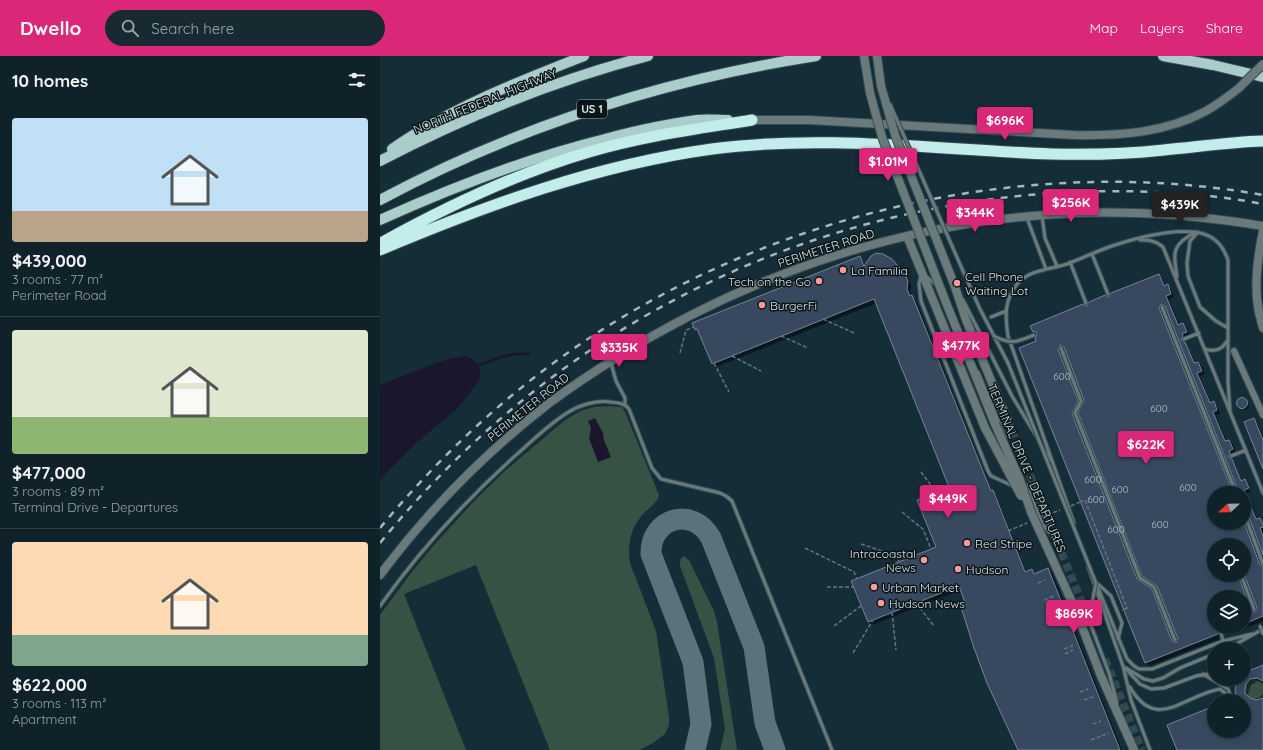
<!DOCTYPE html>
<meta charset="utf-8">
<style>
:root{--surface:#0f2229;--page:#182a31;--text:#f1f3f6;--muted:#9ba4a8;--line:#2f3f46;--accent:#db2777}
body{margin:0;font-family:Quicksand,sans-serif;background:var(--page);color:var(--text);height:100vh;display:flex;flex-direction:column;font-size:15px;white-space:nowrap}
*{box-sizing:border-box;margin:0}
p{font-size:13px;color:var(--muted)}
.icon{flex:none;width:22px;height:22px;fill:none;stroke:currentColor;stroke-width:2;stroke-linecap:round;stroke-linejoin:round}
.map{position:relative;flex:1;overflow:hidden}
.sheet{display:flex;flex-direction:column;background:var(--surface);width:380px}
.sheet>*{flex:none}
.needle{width:26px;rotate:248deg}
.buttons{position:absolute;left:827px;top:430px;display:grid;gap:8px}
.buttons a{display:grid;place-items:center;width:44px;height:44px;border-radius:50%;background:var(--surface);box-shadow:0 2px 6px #0003,0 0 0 1px var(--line);font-size:20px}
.price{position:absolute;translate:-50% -34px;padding:0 9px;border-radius:4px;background:var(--accent);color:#fff;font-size:13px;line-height:26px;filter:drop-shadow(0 1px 2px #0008)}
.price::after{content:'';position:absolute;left:50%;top:24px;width:12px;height:9px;margin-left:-6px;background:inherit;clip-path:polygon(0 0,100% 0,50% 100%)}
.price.active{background:#222;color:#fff}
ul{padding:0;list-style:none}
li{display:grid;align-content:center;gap:8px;height:212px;padding:0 12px}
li+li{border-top:1px solid var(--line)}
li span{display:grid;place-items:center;height:124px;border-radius:4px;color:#555}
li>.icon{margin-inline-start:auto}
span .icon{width:72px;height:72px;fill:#fffc;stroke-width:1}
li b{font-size:17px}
h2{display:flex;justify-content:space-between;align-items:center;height:48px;padding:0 12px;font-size:17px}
header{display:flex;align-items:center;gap:24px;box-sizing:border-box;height:56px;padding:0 20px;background:var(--accent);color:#fff}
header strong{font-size:19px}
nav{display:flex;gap:22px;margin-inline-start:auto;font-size:14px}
.search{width:280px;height:36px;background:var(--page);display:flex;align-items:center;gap:10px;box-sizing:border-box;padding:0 14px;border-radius:22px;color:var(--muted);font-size:15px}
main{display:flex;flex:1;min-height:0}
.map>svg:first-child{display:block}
.green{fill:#375245}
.water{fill:#1a172d}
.shadow{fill:#0007;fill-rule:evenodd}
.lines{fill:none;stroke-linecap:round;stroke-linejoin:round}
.stream{stroke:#1a172d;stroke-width:2.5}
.taxiway{stroke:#5c727a;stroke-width:21}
.building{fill:#38485e;stroke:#758499;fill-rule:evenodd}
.tertiary-tunnel{stroke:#324952;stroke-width:8;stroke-dasharray:8 4;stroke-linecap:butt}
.service-casing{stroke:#344b54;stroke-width:5}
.minor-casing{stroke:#344b54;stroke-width:8}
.tertiary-casing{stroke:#344b54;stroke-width:10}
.primary-casing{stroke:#344b54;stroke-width:12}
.motorway-casing{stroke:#344b54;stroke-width:13}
.path{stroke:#61767e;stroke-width:1.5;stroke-dasharray:4 2;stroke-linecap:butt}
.service{stroke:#6a7a7a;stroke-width:3}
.minor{stroke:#6a7a7a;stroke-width:6}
.tertiary{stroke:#6a7a7a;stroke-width:8}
.primary{stroke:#aacccb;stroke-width:10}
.motorway{stroke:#c3edeb;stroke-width:11}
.rail{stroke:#a5b7be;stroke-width:2.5;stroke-dasharray:7 7;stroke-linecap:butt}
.service-bridge-casing{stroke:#344b54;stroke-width:5;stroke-linecap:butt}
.tertiary-bridge-casing{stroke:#344b54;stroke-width:10;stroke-linecap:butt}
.path-bridge{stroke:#61767e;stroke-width:1.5;stroke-dasharray:4 2;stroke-linecap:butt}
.service-bridge{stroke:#6a7a7a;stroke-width:3}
.tertiary-bridge{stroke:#6a7a7a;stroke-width:8}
.poi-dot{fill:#f59b99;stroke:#091418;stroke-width:1.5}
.labels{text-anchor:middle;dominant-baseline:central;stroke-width:3;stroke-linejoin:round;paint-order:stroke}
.number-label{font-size:10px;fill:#b1c0ca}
.shield{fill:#091418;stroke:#9ba8ae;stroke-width:1}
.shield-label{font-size:11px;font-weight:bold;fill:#d9e8ee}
.street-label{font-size:12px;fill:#d9e8ee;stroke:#091418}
.poi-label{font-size:12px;fill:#d9e8ee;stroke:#091418;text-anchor:start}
</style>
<header>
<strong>Dwello</strong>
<div class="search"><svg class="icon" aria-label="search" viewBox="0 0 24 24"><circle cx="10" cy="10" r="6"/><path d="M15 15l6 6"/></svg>Search here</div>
<nav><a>Map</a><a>Layers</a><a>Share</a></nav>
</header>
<main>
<section class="sheet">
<h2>10 homes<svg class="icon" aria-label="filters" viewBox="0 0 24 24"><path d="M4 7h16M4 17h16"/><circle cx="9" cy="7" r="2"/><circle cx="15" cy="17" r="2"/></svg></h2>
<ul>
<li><span style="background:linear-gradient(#bfe0f5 75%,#b9a48a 0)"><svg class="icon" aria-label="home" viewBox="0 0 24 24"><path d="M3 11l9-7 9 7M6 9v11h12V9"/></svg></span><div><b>$439,000</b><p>3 rooms · 77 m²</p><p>Perimeter Road</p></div></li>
<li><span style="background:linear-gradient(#dfe7d0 70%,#8fb573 0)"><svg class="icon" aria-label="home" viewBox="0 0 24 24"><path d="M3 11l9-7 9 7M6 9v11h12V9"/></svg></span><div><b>$477,000</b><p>3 rooms · 89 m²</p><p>Terminal Drive - Departures</p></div></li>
<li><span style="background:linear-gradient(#ffd9b3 75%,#7fa58c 0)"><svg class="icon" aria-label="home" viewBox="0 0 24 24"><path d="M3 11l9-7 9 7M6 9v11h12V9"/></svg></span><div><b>$622,000</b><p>3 rooms · 113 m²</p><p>Apartment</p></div></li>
</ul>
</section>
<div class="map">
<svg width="883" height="694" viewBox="0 0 883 694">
<rect width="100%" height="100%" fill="#142d37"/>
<path class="green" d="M229,350L242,351L245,356L279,439C277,446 271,451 265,456C251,470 247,487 250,507L276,575L289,661V669L285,678L273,687L259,694H170L96,509L24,538L86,694H0V559L31,517L54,489L97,442L127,413L184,365L200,355L214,351Z
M304,500L309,504L334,555L337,566L357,694H340L345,673L334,602L300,510C300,505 300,502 304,500Z
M864 633a10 10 0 1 1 20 0a10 10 0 1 1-20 0Z"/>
<path class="water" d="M85,300C97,304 99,308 101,320L96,329L78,352L37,386L10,413L0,424V329L59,306L73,302Z
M215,362L223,377L224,384L231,401L218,406L209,382L211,372L208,365Z"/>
<path class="shadow" d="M503,199L515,206L529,222L531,230L530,237L532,241L536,244L612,435L616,439L646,516L652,514L656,518L668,513L672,516L742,694H638L581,534L492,569L488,565L557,492L571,431L497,247L336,311L332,307L319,277L316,273L479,201L483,205L485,210Z
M778,219L782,222L785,230L787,229L791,233L794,241L789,243L800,270L803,268L807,272L810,280L805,282L806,285L805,287L808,291L815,308L818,307L822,310L825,318L820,320L831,347L834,346L837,350L840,358L836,359L847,386L849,385L853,388L856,397L852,398L853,402L852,404L855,408L862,425L865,424L868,428L871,436L867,437L878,464L880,463L883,466V497L869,458L867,457L864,462L883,512V565L848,579L844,577L842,582L769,610L766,607L640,293L657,286V280L653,276ZM785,251L787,252L859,437H864V467H834V437H854L782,256ZM684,292L686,293L705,344L702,351L681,297ZM698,355L763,519L778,531L799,583L798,587L795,588L775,538L760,526L695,362ZM834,489H864V519H834ZM862,520H865L878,552L875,557H874L861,524ZM834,541H864V571H834Z
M859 349a5 5 0 1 1 10 0a5 5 0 1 1-10 0Z
M874,363L877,366L883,380V412Z
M883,610V627L878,625L871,629L868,638L869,642L876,645L883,641V694H798L834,651V675H864V645H855L857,641L860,623H864V618Z"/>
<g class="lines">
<path class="stream" d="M99,309C116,303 131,296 149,298"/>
<path class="taxiway" d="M315,694L321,668L313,606L271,498C270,462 313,449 331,482L374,591L385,667L395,694"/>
</g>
<path class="building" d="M496,197L503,198L512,203L525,218L528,225L527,233L530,240L532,239L611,435L613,434L645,516L652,513L654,518L668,512L740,694H638L607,627L594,592L581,551L586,549L579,530L488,566L471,525L556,491L537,444L569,431L494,243L332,308L317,273L315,274L312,267L480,200L484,210L491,200Z
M779,218L784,230L788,228L791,238L786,240L798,269L803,267L807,276L802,278L803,280L801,284L805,286L814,307L818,306L822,315L817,317L830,347L834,345L837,354L833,356L845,385L849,384L853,393L849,395L850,397L848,401L852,403L861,425L865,423L869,432L864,434L876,463L880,462L883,468V471L880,472L883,480V499L867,456L864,454V437H859L785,250L781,248L779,252L853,437H834V467H864V466L880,509L883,511V560L864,568V541H834V571H855L844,576L840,574L838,578L765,607L639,292L656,285L655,282L657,278L656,276H653L650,270L703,248L707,250L709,246L725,239L729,241L731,237ZM680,289L684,291L704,344L698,357L762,520L777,530L798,583L796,587L792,585L772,533L757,523L692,358L698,345L678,293ZM834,489H864V518L877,552L875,556L871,554L858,519H834Z
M856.5 347a5.5 5.5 0 1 1 11 0a5.5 5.5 0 1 1-11 0Z
M874,362L883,384V413L864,366Z
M883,609V625L877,622L870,623L866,628L865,634V637L870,642L876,644L883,642V694H797L787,669L834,650V675H864V645H857L855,634L856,626L857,623H864V617Z"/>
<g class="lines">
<path class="tertiary-tunnel" d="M627,363L712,571
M725,603L762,694"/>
<g class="service-casing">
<path id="service" d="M662,160L665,182L677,210
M647,162L666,213
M818,176L810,185L807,207L808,220L820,251L836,265L848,272
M760,184C770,184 776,185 783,191L883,437
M712,198L728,238
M690,206L706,247
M583,215L600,253L628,307
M541,220L539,228L541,245L608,415L611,420L633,430
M797,220C793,196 792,188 816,176
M547,221L556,229
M583,244L632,340L658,383
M782,251L856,437
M611,261L626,255
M804,283L819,277
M681,292L701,345L695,357L760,522L774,531L795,584
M825,293C834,296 842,294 847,285
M231,307L236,325L245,342V349
M598,316L625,381
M663,392L670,404
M851,400L866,394
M646,429L663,469L679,488
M864,457L883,508
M694,467L628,280C625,260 624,242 639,226C650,214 672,213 687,208C703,202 719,194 735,189C759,181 815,166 835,184C842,189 845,196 848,204V325L850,355
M708,510L743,610L751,644L770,694
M861,519L874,553
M716,527L747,603L754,610L759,613H772L843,585L872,578
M717,527L731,540L742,567L738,583
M0,550C39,495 85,445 136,399C152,385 169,368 187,357C199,349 216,344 231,346C238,347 245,347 249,353L272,412L281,423L340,437L346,440L352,445L452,694
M841,577L843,585
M847,593L883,573
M744,611L760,628L771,633L784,632L816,620L834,617
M746,612L764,623L773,625L783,622L800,612L834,598
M823,618L848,633L852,643
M750,631C776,677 804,639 840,633L845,637L848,645"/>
</g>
<g class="minor-casing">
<path id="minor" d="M854,295L883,359"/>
</g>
<g class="tertiary-casing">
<path id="tertiary" d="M497,0L501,30
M372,64H429L694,79C739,80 785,77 826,55C838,48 849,40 859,32
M883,175C878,199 874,227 878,251C879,258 881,265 883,272
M527,180L605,372
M574,228L586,264L627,363
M565,244L615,368
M0,519C48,455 105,397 168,348C191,331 215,315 239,300C377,214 535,163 698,157C760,155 822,160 883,170"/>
</g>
<g class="primary-casing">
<path id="primary" d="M783,0L833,9L883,21
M12,93C70,52 138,26 204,0
M0,105C85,61 175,24 268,0
M0,144C136,71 284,24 436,0
M0,164C73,131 148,102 225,83C255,75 286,68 317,64C327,63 338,64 348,64"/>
</g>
<g class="motorway-casing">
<path id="motorway" d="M1,187C66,151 137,117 209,96C262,80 317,73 372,64
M0,194C107,149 216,109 332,93C444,78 558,94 671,98C708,99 747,98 784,94C817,91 850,86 883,85"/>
</g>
<path class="path" d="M443,263L474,277
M401,280L428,292
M300,297L306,274L314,271
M352,300L381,315
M334,307L349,336
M541,416L550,428L554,437
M700,446L705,444L747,552L742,554
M522,456L543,473L551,493
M481,488L517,500L519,506
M425,492L474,516L477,523
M658,527L665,524
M447,531H474
M664,544L674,540
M536,547L554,570
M512,556L516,594
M454,570L481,550
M684,593L694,589
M473,597L493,564
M685,598L693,594
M700,636L708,633
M704,644L715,640
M713,668L721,665
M711,684L729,677"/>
<use href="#service" class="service"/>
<use href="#minor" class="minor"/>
<use href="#tertiary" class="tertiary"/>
<use href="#primary" class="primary"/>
<use href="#motorway" class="motorway"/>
<path class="rail" d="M0,472C49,413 103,360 164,314C364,163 636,95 883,139
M0,487C169,279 407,155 674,137C743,133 815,135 883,148"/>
<g class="service-bridge-casing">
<path id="service-bridge" d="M510,48L583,215
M614,280C631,289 637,286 654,279
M628,307L716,527L711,552L710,567L729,617L737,647
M880,570L883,578"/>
</g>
<g class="tertiary-bridge-casing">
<path id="tertiary-bridge" d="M484,0L490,37L502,81L565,244
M501,30L515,79L574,228
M859,32L883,8
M615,368L640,424L651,456L696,555L721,620L754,694
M605,372L641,440"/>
</g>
<path class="path-bridge" d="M691,450L700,446
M662,461L680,454
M628,475L647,467"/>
<use href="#service-bridge" class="service-bridge"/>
<use href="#tertiary-bridge" class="tertiary-bridge"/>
</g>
<g class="poi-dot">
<circle cx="463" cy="214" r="4"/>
<circle cx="439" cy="225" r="4"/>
<circle cx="577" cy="227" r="4"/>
<circle cx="382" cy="249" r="4"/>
<circle cx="587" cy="487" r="4"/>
<circle cx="544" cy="504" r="4"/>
<circle cx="578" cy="513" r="4"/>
<circle cx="494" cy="531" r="4"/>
<circle cx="501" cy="547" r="4"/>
</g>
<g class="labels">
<g class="number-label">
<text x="682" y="320">600</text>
<text x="779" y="352">600</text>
<text x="713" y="423">600</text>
<text x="808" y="431">600</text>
<text x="740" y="433">600</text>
<text x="716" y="443">600</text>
<text x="780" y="468">600</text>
<text x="736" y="473">600</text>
</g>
<rect class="shield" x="197" y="44" width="30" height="18" rx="3"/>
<g class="shield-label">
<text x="212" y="53">US 1</text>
</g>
<g class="street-label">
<text transform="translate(105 45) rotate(-22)">NORTH FEDERAL HIGHWAY</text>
<text transform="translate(446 192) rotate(-18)">PERIMETER ROAD</text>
<text transform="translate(148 351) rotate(-39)">PERIMETER ROAD</text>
<text transform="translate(647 412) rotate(67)">TERMINAL DRIVE - DEPARTURES</text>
</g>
<g class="poi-label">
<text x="471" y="214">La Familia</text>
<text x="585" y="220">Cell Phone<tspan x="585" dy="14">Waiting Lot</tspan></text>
<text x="431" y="225" text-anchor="end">Tech on the Go</text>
<text x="390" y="249">BurgerFi</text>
<text x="595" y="487">Red Stripe</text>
<text x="536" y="497" text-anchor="end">Intracoastal<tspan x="536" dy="14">News</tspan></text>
<text x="586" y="513">Hudson</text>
<text x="502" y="531">Urban Market</text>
<text x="509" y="547">Hudson News</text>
</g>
</g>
</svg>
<div class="buttons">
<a><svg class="needle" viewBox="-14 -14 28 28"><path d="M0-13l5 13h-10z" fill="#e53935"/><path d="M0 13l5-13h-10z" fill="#9ba4a8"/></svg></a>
<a><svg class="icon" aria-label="locate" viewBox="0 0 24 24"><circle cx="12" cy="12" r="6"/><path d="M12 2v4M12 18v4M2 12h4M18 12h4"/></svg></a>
<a><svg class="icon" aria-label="layers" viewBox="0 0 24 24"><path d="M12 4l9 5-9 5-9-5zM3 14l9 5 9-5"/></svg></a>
<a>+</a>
<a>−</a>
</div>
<b class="price" style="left:625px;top:85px">$696K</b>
<b class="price" style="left:508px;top:126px">$1.01M</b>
<b class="price" style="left:691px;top:167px">$256K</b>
<b class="price active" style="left:800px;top:169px">$439K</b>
<b class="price" style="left:595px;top:177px">$344K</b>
<b class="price" style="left:581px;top:310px">$477K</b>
<b class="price" style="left:239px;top:312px">$335K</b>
<b class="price" style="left:766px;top:409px">$622K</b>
<b class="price" style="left:568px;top:463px">$449K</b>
<b class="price" style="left:694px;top:578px">$869K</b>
</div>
</main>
